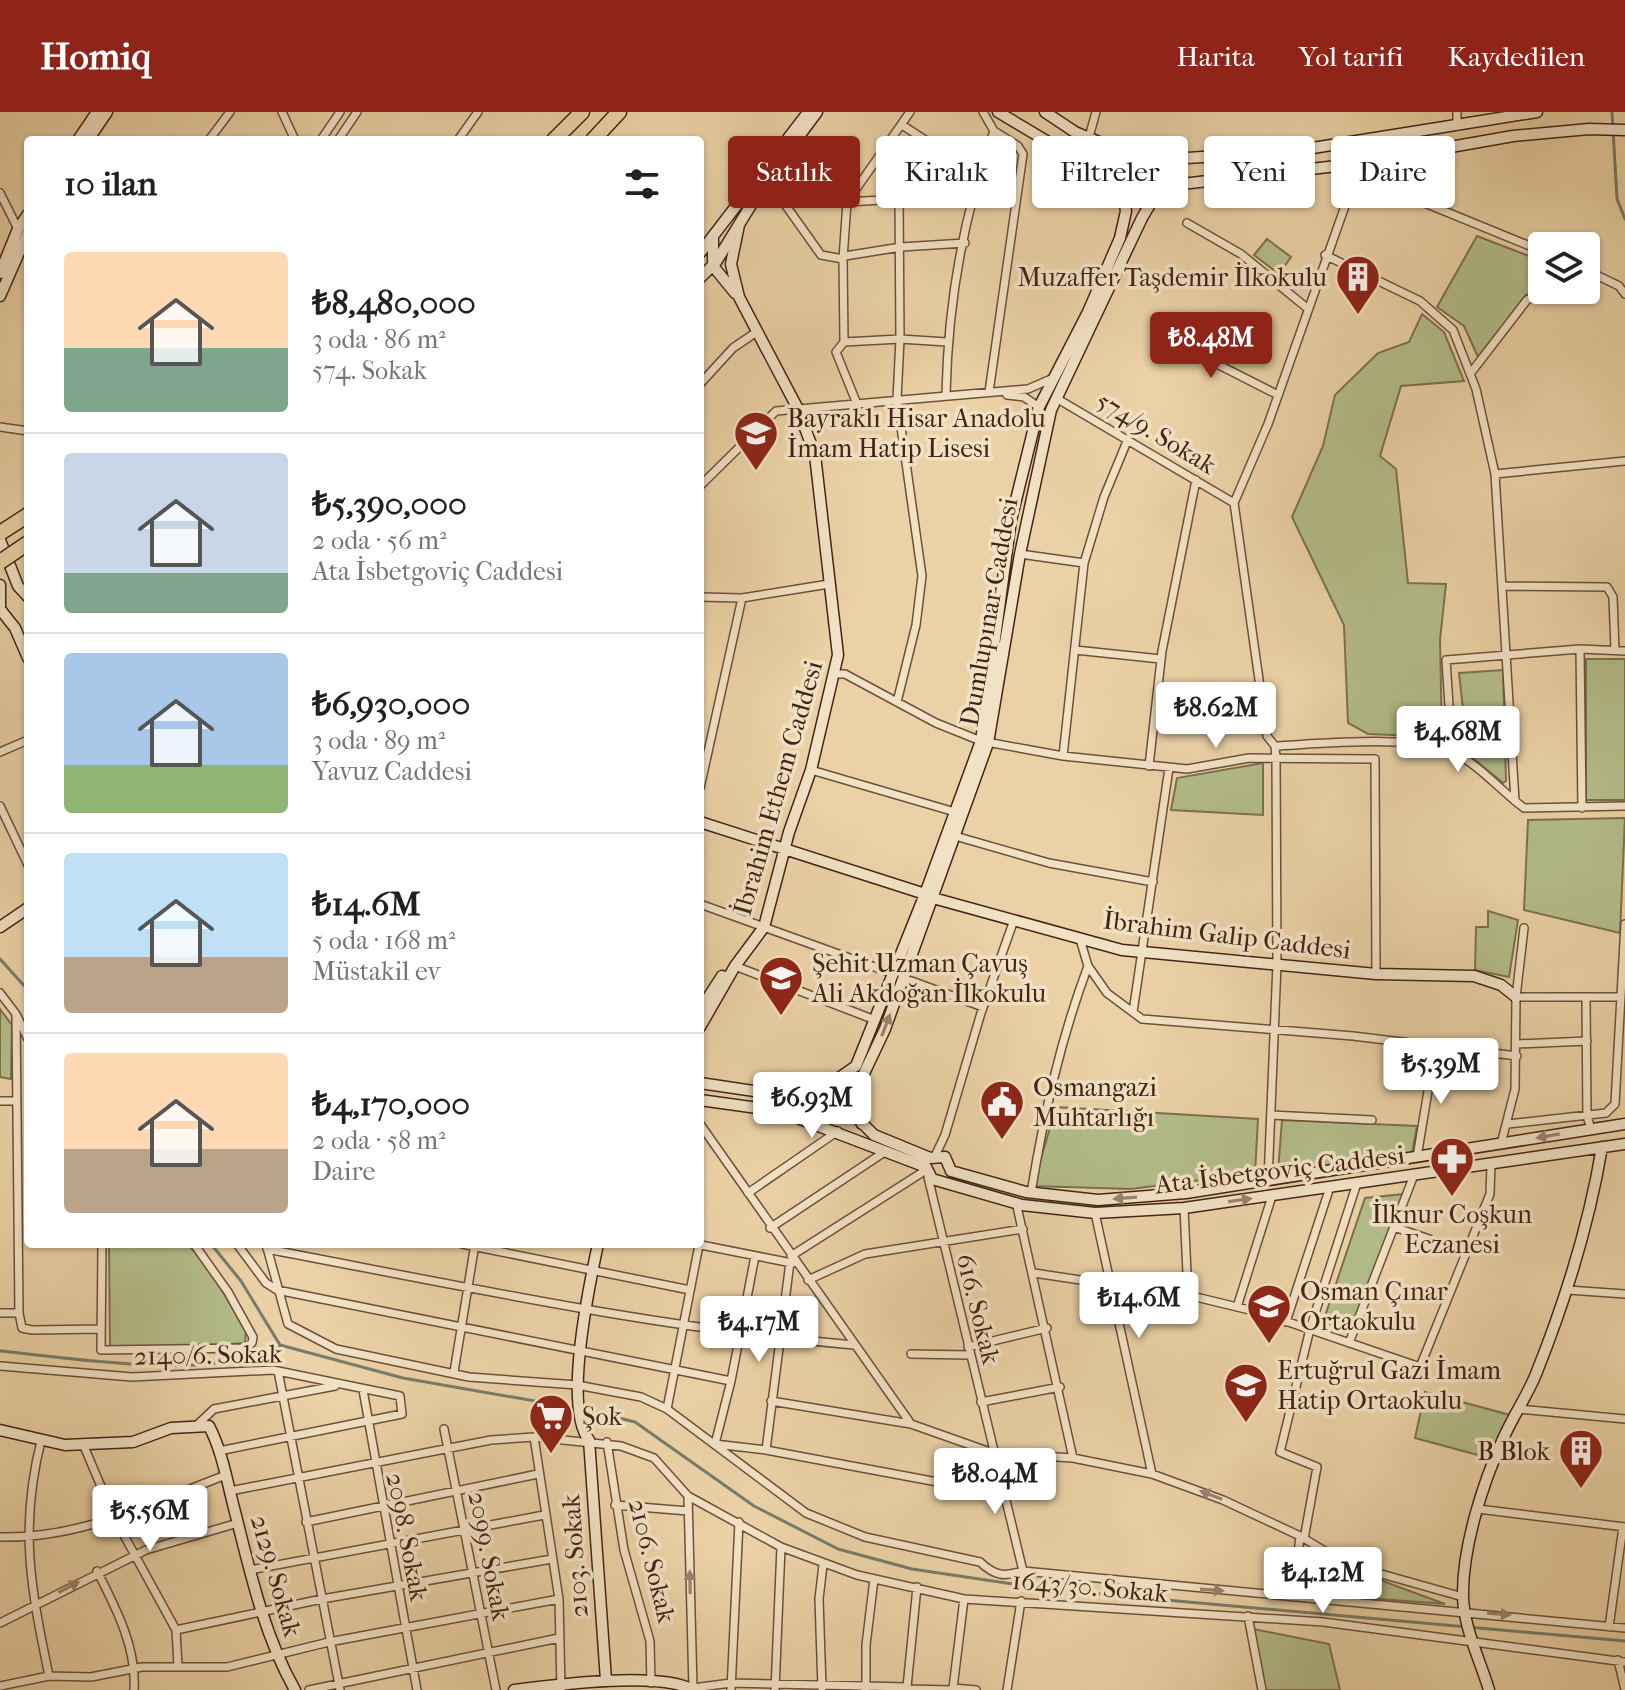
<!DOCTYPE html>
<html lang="tr">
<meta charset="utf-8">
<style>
:root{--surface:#fff;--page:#f6f6f6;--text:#202124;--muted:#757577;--line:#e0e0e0;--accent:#8f2418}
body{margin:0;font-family:"IM FELL French Canon",serif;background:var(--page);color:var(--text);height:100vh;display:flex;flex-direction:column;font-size:30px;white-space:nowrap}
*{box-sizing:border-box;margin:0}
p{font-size:26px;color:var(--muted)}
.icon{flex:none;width:44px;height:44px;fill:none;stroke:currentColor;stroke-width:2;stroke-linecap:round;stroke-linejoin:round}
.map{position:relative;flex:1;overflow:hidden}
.drawer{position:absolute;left:24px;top:24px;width:680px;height:1112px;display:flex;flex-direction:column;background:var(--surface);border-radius:8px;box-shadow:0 2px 6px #0004}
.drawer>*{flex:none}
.top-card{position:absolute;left:728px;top:24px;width:760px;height:72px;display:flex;gap:16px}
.tools{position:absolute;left:1528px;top:120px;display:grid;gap:16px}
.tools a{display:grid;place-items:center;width:72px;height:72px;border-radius:8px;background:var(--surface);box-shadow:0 2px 6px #0004;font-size:40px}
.price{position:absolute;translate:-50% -68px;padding:0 18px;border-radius:8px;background:#fff;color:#222;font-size:26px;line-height:52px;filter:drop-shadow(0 2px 4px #0008)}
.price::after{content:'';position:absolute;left:50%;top:48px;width:24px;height:18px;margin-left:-12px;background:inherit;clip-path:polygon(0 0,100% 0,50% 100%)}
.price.selected{background:var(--accent);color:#fff}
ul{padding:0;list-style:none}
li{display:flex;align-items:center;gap:24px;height:200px;padding:0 40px}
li+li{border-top:2px solid var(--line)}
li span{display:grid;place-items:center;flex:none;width:224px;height:160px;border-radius:8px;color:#555}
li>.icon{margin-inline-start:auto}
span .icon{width:96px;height:96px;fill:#fffc;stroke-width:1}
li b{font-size:34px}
h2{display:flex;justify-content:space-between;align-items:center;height:96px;padding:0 40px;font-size:34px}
.chip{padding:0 28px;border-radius:8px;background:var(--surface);box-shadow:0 2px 6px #0004;font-size:28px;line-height:72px}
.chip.selected{background:var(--accent);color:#fff}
header{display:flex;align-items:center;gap:48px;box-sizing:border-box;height:112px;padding:0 40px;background:var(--accent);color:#fff}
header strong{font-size:38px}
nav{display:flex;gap:44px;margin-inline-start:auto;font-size:28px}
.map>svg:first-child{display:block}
.green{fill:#b3bd8a;stroke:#7c7050;stroke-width:2}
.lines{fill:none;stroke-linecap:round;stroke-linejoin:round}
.stream{stroke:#777c6b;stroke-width:3}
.street-casing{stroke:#6e4f3b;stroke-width:10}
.secondary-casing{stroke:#442317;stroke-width:13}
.highway-casing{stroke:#442317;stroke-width:17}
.street{stroke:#f2e2c5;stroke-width:7}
.secondary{stroke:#f2e2c5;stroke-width:10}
.highway{stroke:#ebd2a6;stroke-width:14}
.highway-bridge-casing{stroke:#442317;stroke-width:17;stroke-linecap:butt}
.highway-bridge{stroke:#ebd2a6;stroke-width:14}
.oneway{fill:#9b826e}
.labels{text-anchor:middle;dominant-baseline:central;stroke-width:7;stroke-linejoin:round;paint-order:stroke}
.poi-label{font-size:26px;fill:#442317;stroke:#f2e2c5;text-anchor:start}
.street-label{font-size:26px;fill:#442317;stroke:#f2e2c5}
</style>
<header>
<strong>Homiq</strong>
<nav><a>Harita</a><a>Yol tarifi</a><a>Kaydedilen</a></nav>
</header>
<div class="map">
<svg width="1625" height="1578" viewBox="0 0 1625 1578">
<rect width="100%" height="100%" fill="#ebd2a6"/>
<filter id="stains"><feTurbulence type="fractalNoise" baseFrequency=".0025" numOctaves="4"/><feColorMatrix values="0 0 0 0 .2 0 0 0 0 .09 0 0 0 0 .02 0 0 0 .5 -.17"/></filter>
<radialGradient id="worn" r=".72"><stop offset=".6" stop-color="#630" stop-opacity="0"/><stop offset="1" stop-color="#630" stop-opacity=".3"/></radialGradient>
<path class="green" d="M1477,124L1542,149V176L1526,183L1478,245L1464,214L1437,195Z
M1267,127L1291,145L1279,162L1254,143Z
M1422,202L1444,220L1464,269L1401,274L1380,344L1396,357L1408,471L1446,472L1440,528L1442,625L1368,622L1348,611L1344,513L1292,405L1323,334L1335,283L1378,241L1409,230Z
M1586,547H1625V688H1586Z
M1503,558L1506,669L1503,671L1468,642L1459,561Z
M1263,651V703L1171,698L1177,666Z
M1625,706L1620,821L1524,798L1528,708Z
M1488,799L1518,808L1509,865L1475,858L1476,815H1488Z
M0,897L12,913L11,967L0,965Z
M1056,995L1258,1007L1255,1061L1131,1077L1033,1074Z
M1282,1008L1417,1014L1412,1042L1278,1060Z
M1404,1082L1351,1218L1323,1210L1365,1086Z
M109,1132H188L211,1159L246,1220L245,1231L182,1236L110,1235Z
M1425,1280L1510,1303L1489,1346L1415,1326Z
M1307,1441L1445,1492L1301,1481Z
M1253,1517L1329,1532L1340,1578H1263Z"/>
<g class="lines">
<path class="stream" d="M1612,0L1617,87L1625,107
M0,847L28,878
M211,1132L241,1169L280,1233L403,1266L575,1296
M0,1239C84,1247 202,1269 281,1235
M582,1297L635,1310L754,1394L838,1437L912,1457L1054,1478L1625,1529"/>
<g class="street-casing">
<path id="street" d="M282,0L295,28
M902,13L942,39L948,79
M1457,14V0
M1089,25L1096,0
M209,28L230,0
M321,28L340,0
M338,28L357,0
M458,28L478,0
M1433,39L1427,62L1435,93
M1355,58L1356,63L1542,139
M767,67L821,143L843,147L844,230L836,240L857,292
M0,81L18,117
M847,90L910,0
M1187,111L1241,142L1307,196
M1325,143L1420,189L1453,218L1476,277L1495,362L1515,689
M845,144L901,135L965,131
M843,147L847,90L899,87L973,75
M1586,158L1619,174L1625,182
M1160,223L1278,283
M844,230L900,227L947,230
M1470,262L1527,188L1548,178
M700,272L733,236L755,221
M989,280L1023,42L1018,34L994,19
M946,282C948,193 963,103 994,19L983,0
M1007,283L1024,285L1039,295
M1056,286L1234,391
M0,315L28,319
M1495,362L1625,349
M700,374L776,299L1028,277L1051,267
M1234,391L1267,624L1275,634L1276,646L1277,852L1268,1069
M1234,391L1268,312L1356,63
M1020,442L1084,451
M1504,474L1607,475L1613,485L1615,538
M700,485L742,486L829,472
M1580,537L1582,696
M1075,538L1161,547
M835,562H845L936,611L981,629L1063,644L1187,657L1249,646L1375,647L1376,862
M897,590L916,513L922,464L897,287L900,227L899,87
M1275,634C1318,632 1418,622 1455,641C1480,654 1501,679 1524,696L1625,694
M1452,639L1446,548L1580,537L1625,539
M0,640L28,628
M1063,644L1084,451L1104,385L1128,327
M1149,654L1162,539L1196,368
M811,658L955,700
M700,676L742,486
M0,694L28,753
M955,724L1049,751L1153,770
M700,792L894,862
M1080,827L1088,854L1107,881L1142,907L1353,924L1517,944
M735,854L875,908
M903,866L983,895
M0,881L16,902L19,1201H0
M1516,885H1620
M1586,887L1587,1004L1591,1017
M1133,900L1169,656
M17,904L28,927
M1517,932L1587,929
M0,989H17
M1271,1003L1372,1008
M700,1012L911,1312L993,1341L1073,1346L1152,1362L1223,1388L1300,1424L1346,1452L1463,1485
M1508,1012L1606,1001L1615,992L1625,812
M1501,1032L1515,977L1516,885L1524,816
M935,1044L945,1023L981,901L1014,808
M1417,1045L1435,937
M928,1065L1023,1459
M748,1081L838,1019
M1031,1081C1044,1002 1060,929 1088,854
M1016,1090L1073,1346
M1184,1096L1188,1183
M1095,1101L1152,1362
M1394,1115L1467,1140
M770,1116L883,1041
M102,1132L101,1238L245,1236L252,1231L253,1225L228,1180L194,1132
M237,1132L266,1171L277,1178L731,1269L715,1332L766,1338L790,1150
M266,1132L288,1212L336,1237L469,1265L577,1273L641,1285L667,1297L806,1401L865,1425L980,1450C995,1464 1004,1465 1023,1459L1625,1516
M462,1132L690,1178
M696,1132L792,1151
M267,1137C462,1174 656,1216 854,1233
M791,1144L926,1058
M1034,1161L1200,1186L1262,1201L1420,1255L1490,1082L1491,1052
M808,1168L865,1142L1023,1117
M1568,1178L1625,1182
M1237,1195L1272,1084
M19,1201L22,1216L32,1218L101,1217
M1286,1210L1330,1075
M1349,1231L1414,1063
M968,1235L1047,1216
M911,1242L969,1243
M0,1254L132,1265L273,1258L400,1284L402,1302L219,1339
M278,1259L340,1578
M454,1260L475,1132
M731,1269L755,1144
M363,1278L417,1578
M771,1289L911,1312
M981,1290L1060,1275
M667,1297L699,1133
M1518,1297L1625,1307
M197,1313L214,1297L335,1274
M444,1317L496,1578
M534,1325L559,1487L561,1578
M41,1329C19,1417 31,1477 49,1564
M607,1330L624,1438L650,1529L651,1571
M83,1332L114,1405L176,1518L178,1554
M766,1338L1007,1383
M230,1379L491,1328L534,1325L621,1334L654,1346L688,1384L781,1435L857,1463L964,1487L1323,1510L1625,1550
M688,1384L693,1576L731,1571L866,1574V1533L874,1467
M615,1393L688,1399
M1478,1397L1625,1415
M306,1410L538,1362
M0,1425C82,1427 151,1391 226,1363
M1304,1427L1317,1355L1280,1340L1310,1217L1357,1071
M250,1458L544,1403
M97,1459C116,1496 137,1536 134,1578
M1293,1485L1300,1424
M964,1487L953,1576L976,1578
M1248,1504L1262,1578
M0,1511L146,1438L238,1411
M1609,1515L1623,1415
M176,1518L322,1487L552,1447
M1618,1548L1625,1578
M0,1574L49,1564L91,1565L142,1555H227L329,1530L559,1487
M822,1576L819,1487L823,1453
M907,1577L952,1578
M309,1578L559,1526
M731,1578L739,1410
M775,1578L781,1435
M865,1578L866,1574L907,1575L917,1475
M1007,1578L1021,1489"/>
</g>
<g class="secondary-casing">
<path id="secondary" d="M998,0L1097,59L1124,86L1140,90L1182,72L1354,52L1513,24L1589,17L1625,18
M1045,0L1075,20L1128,42
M78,28L97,0
M88,28L107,0
M1156,48L1294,39L1537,0
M713,125V154L735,181
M700,141L806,3
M0,161L18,117L28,102
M700,166L716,150L767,67L817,0
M0,184L28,120
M0,428L18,474L28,485
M0,473V497L15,516L28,546
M700,710L925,782
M933,786L1122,838L1376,862L1474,864L1501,873L1516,885
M0,815L28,796
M700,898L722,864
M700,915L735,854L764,815L789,720L811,658L838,543L815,343L798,297L739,185L731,152L739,113
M700,971L835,991L849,998L874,1023L930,1046
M700,988L779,999L926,1055
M807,988L856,954L925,782L981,629L1011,408L1039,295L1088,200L1120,126L1126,99L1124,86
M862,1012L857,984L860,970L885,917L988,631L1020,442L1051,298L1142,106L1159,77L1160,55L1150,43L1128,42L1113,58L1114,73
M930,1046L945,1045L951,1059
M926,1055L932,1067L1022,1093L1095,1101L1184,1096L1625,1032
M951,1059L1026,1080L1098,1088L1186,1081L1625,1012
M598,1132C589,1174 563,1296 589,1328L606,1568
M0,1318L65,1333L133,1330L171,1316L209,1314C222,1339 227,1369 234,1396C250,1459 263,1521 295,1578
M514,1578C555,1573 659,1559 693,1578
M1489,1578C1480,1548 1464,1516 1463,1485C1462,1436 1483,1370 1503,1327C1513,1304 1527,1284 1536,1262C1566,1187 1589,1113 1602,1035"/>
</g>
<g class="highway-casing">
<path id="highway" d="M554,28L582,0
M593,28L619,0
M0,421L28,403"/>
</g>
<use href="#street" class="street"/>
<use href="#secondary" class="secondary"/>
<use href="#highway" class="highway"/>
<g class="highway-bridge-casing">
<path id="highway-bridge" d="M0,450L28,431"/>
</g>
<use href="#highway-bridge" class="highway-bridge"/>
</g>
<defs><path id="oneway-solid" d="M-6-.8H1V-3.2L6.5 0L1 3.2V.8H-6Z" transform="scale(2)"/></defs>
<g class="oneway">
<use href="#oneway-solid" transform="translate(886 913) rotate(-69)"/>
<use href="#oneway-solid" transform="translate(1548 1024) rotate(170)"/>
<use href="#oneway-solid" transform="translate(1125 1086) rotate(176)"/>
<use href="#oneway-solid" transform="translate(1240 1088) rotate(-8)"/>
<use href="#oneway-solid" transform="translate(1211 1383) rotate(-159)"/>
<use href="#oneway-solid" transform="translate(690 1470) rotate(-91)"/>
<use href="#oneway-solid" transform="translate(69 1475) rotate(-28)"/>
<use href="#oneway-solid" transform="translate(1212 1478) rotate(4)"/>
<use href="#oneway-solid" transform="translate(1499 1502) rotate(4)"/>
</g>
<defs>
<g id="building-pin" transform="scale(2.3)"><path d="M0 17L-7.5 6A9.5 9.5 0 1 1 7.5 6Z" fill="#8f2418" stroke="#f2e2c5"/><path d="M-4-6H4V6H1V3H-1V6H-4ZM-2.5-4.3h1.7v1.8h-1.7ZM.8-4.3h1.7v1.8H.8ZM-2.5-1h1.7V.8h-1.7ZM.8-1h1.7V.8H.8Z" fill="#fff"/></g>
<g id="school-pin" transform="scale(2.3)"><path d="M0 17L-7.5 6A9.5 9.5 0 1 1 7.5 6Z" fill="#8f2418" stroke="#f2e2c5"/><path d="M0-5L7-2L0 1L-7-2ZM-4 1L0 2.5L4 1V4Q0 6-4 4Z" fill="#fff"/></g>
<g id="civic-pin" transform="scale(2.3)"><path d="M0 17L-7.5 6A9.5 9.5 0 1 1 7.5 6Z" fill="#8f2418" stroke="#f2e2c5"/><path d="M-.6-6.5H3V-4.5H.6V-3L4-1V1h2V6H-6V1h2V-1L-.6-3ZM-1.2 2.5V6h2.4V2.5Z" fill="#fff"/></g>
<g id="pharmacy-pin" transform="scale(2.3)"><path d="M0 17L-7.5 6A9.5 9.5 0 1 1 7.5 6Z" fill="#8f2418" stroke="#f2e2c5"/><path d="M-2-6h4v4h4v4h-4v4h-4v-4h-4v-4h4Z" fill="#fff"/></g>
<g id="supermarket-pin" transform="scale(2.3)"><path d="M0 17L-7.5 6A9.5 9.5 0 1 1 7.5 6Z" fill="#8f2418" stroke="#f2e2c5"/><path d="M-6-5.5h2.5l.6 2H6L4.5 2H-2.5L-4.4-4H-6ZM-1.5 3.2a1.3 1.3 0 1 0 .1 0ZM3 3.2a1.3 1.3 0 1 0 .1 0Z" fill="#fff"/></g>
</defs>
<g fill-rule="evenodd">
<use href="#building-pin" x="1358" y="165"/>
<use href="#school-pin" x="756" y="321"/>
<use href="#school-pin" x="781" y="866"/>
<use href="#civic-pin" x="1002" y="990"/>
<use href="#pharmacy-pin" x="1452" y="1047"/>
<use href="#school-pin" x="1269" y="1194"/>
<use href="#school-pin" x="1246" y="1273"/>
<use href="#supermarket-pin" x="551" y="1304"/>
<use href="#building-pin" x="1581" y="1339"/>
</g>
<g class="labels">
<g class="poi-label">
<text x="1327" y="165" text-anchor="end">Muzaffer Taşdemir İlkokulu</text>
<text x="787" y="306">Bayraklı Hisar Anadolu<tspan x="787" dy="30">İmam Hatip Lisesi</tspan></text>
<text x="812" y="851">Şehit Uzman Çavuş<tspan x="812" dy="30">Ali Akdoğan İlkokulu</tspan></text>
<text x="1033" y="975">Osmangazi<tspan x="1033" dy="30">Muhtarlığı</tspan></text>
<text x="1452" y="1102" text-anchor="middle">İlknur Coşkun<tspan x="1452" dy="30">Eczanesi</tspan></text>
<text x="1300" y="1179">Osman Çınar<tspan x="1300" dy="30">Ortaokulu</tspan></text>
<text x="1277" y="1258">Ertuğrul Gazi İmam<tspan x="1277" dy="30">Hatip Ortaokulu</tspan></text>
<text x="582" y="1304">Şok</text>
<text x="1550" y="1339" text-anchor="end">B Blok</text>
</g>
<g class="street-label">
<text transform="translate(1156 321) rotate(31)">574/9. Sokak</text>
<text transform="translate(989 500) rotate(-80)">Dumlupınar Caddesi</text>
<text transform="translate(778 676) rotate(-74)">İbrahim Ethem Caddesi</text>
<text transform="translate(1227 823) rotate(7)">İbrahim Galip Caddesi</text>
<text transform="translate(1280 1058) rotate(-7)">Ata İsbetgoviç Caddesi</text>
<text transform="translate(978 1197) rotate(76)">616. Sokak</text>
<text transform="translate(208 1243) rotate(-1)">2140/6. Sokak</text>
<text transform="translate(407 1425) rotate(79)">2098. Sokak</text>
<text transform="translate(489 1444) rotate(79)">2099. Sokak</text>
<text transform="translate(575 1444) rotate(-94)">2103. Sokak</text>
<text transform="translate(652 1449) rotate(76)">2106. Sokak</text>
<text transform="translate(276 1464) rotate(74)">2129. Sokak</text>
<text transform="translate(1090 1475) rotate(5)">1643/30. Sokak</text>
</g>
</g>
<rect width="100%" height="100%" filter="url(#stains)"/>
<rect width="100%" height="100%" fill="url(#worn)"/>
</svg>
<div class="tools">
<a><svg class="icon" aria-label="layers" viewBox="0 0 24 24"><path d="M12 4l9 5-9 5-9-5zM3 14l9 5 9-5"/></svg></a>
</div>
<b class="price selected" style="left:1211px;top:268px">₺8.48M</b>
<b class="price" style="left:1216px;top:638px">₺8.62M</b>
<b class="price" style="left:1458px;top:662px">₺4.68M</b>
<b class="price" style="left:1441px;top:994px">₺5.39M</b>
<b class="price" style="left:812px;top:1028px">₺6.93M</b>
<b class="price" style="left:1139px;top:1228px">₺14.6M</b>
<b class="price" style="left:759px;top:1252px">₺4.17M</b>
<b class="price" style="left:995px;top:1404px">₺8.04M</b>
<b class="price" style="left:150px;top:1441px">₺5.56M</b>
<b class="price" style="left:1323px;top:1503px">₺4.12M</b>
<div class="top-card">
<a class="chip selected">Satılık</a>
<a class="chip">Kiralık</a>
<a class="chip">Filtreler</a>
<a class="chip">Yeni</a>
<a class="chip">Daire</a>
</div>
<section class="drawer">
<h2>10 ilan<svg class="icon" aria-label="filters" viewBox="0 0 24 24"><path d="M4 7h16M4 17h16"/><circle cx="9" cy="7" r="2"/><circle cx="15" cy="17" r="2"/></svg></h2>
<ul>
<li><span style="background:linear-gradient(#ffd9b3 60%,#7fa58c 0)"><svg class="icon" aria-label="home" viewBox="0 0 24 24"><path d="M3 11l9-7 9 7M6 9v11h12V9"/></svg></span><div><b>₺8,480,000</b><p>3 oda · 86 m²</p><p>574. Sokak</p></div></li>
<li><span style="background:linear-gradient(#c9d6e8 75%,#7fa58c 0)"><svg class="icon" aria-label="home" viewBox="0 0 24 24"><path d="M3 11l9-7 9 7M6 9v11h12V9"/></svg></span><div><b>₺5,390,000</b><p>2 oda · 56 m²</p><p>Ata İsbetgoviç Caddesi</p></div></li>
<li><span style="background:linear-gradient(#a9c7e8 70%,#8fb573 0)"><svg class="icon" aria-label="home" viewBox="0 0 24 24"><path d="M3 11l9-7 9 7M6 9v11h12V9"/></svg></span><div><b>₺6,930,000</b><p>3 oda · 89 m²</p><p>Yavuz Caddesi</p></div></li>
<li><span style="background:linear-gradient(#bfe0f5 65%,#b9a48a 0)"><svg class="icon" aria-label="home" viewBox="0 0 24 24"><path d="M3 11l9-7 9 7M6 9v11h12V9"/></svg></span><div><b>₺14.6M</b><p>5 oda · 168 m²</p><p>Müstakil ev</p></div></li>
<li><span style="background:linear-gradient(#ffd9b3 60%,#b9a48a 0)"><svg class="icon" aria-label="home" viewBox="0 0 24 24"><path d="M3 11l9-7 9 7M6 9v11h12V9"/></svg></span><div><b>₺4,170,000</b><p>2 oda · 58 m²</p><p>Daire</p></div></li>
</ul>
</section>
</div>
